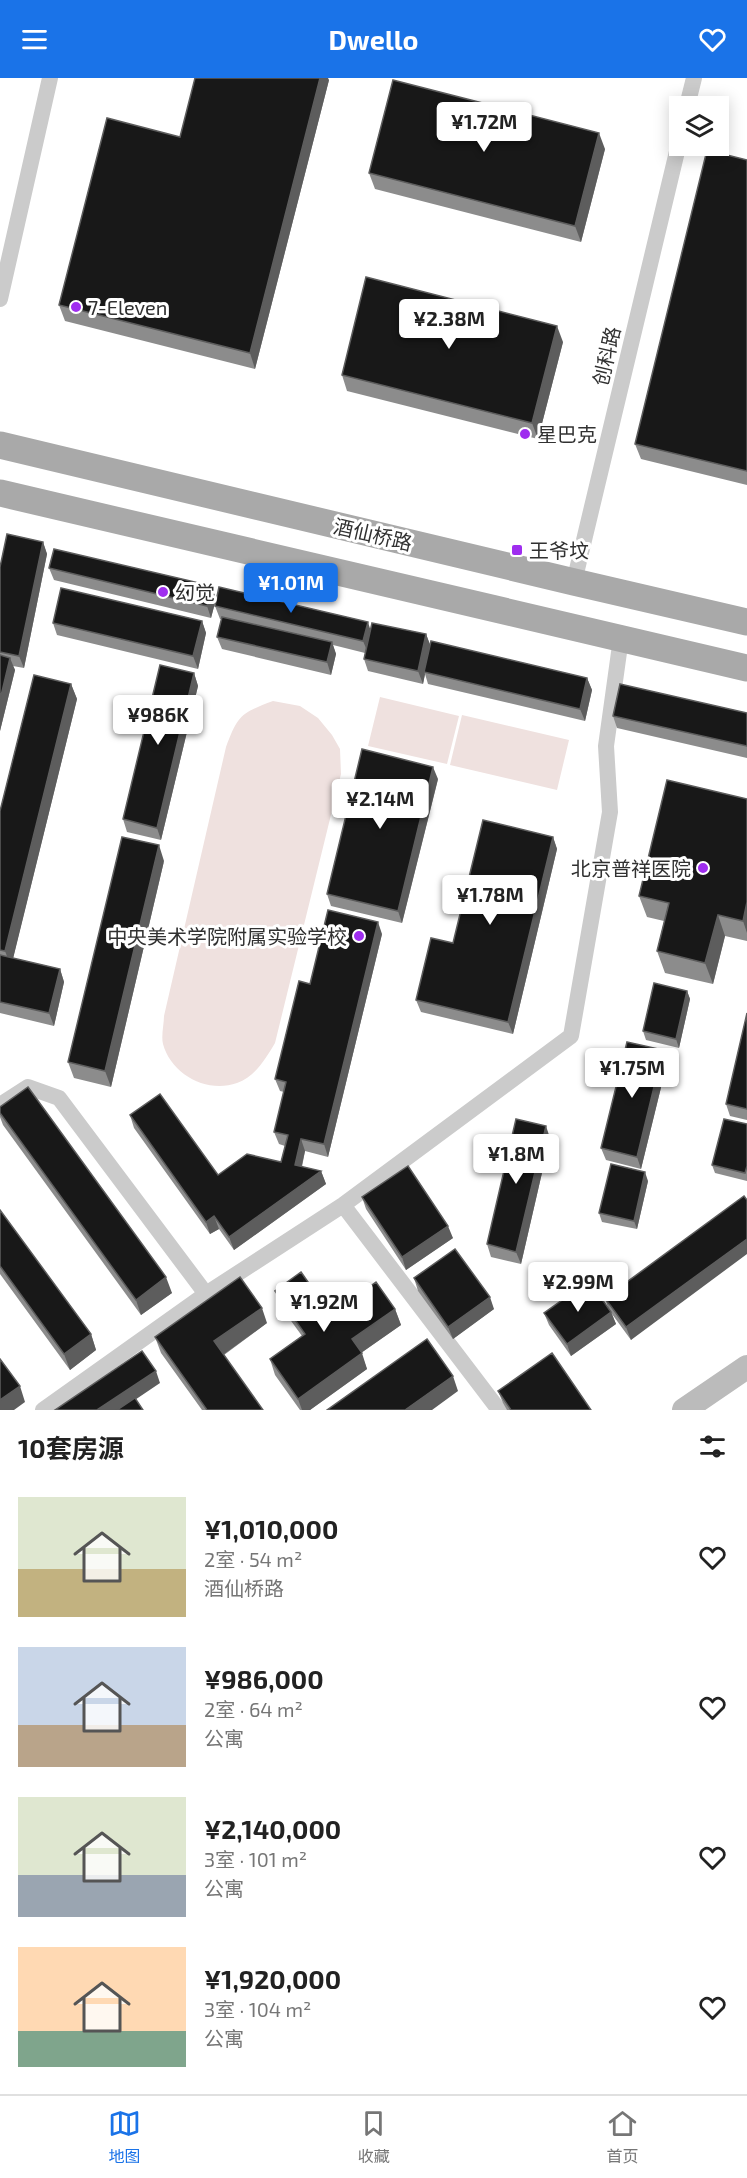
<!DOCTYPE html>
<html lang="zh">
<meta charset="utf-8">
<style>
:root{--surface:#fff;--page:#f2f2f2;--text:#222;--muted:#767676;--line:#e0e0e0;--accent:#1a73e8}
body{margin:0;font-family:"Exo 2","Noto Sans SC",sans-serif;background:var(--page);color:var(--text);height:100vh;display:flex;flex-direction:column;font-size:22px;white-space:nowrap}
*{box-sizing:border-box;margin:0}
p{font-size:20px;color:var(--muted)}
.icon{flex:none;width:33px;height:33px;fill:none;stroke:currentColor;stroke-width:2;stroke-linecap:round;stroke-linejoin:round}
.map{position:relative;height:1332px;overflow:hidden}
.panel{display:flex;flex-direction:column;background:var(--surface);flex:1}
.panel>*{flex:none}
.tools{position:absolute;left:669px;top:18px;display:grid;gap:12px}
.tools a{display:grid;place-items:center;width:60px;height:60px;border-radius:0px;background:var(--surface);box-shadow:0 3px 15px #0003;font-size:30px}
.price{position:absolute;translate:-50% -51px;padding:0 14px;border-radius:6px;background:#fff;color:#222;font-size:20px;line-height:39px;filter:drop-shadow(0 2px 3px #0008)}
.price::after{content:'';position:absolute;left:50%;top:36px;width:18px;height:14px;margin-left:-9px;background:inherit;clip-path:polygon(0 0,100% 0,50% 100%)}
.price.selected{background:var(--accent);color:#fff}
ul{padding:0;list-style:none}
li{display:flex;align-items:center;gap:18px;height:150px;padding:0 18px}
li span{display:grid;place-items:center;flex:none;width:168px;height:120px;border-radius:0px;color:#555}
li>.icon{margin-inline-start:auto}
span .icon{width:72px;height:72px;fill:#fffc;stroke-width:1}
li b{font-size:26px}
h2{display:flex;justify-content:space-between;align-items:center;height:72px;padding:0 18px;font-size:26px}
header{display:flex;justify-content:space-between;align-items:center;height:78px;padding:0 18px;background:var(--accent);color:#fff;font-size:27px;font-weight:700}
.menu{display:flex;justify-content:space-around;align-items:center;height:84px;border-top:2px solid var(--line);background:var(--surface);font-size:16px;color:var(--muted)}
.menu a{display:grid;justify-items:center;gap:3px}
.menu .selected{color:var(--accent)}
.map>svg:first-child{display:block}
.green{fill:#efe1df}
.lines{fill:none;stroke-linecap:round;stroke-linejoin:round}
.street{stroke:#cbcbcb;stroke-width:16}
.secondary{stroke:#bbb;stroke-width:24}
.primary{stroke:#a9a9a9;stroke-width:27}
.wall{fill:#8c8c8c}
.shaded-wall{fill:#5d5d5d}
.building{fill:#181818;stroke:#5d5d5d;stroke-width:1.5}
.poi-dot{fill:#9f2def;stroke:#fff;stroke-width:2}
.labels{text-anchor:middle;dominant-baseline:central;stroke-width:6;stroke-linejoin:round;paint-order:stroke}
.poi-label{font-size:20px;fill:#313131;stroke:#fff;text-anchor:start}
.street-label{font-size:20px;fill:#313131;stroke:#fff}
</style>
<header><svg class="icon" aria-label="menu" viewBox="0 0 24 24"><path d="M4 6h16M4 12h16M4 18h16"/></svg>Dwello<svg class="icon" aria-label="heart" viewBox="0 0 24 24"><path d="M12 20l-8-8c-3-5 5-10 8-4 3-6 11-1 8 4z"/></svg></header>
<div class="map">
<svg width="747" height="1332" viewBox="0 0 747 1332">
<rect width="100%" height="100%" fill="#fff"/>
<path class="green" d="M380,619L459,638L447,686L368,668Z
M273,623L300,628L318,640L332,657L340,671L341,696L275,965C266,980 255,999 237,1005C207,1016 171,996 163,966C161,958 164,946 164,938L226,669C238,637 241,635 273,623Z
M462,637L569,662L557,712L450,687Z"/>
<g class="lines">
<path class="street" d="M687,28L694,0
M0,221L50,0
M574,504L680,61
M0,1027L28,1009L59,1020L206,1216
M343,1127L499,1332
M43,1332L206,1216L343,1127L571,958L610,734L606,668L621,560"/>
<path class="secondary" d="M684,1332L747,1289"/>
<path class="primary" d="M0,367L574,504L747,544
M0,415L747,590"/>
</g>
<path class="wall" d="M329,2L255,291L65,243L59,227L180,59Z
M605,71L581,164L375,111L369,95Z
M747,82V407L641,381L635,366Z
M563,264L538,361L347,313L342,297Z
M43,464L47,476L24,590L13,588L15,592L0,653V489Z
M49,490L216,521L211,540L54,502Z
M215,528L370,551L426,556L430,567L587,600L592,612L585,643L428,606L425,596L423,606L368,593L364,581L365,575L333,567L336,576L331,597L222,571L217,559L222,541H220Z
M202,543L206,555L198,591L57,557L53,545Z
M194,595L198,608L161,762L127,754L123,741Z
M71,606L77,621L13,880L60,891L64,904L54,948L0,935V733Z
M747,635V680L617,650L613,638Z
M438,701L402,845L331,828L327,816Z
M747,721V863L725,858L713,906L665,895L657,873L664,843L647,839L639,818Z
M553,759L557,771L513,956L421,934L416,922L453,865Z
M164,783L111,1009L74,1000L68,984Z
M382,856L328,1079L305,1073L302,1089L321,1093L326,1106L234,1172L219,1151L210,1156L134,1050L130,1037L218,1097L281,1084L285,1068L279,1066L274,1054L284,1014L280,1013L275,1001L310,906Z
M687,913L690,921L679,970L646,962L643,953Z
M747,935V1042L730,1038L726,1026Z
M663,972L667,985L641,1091L606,1082L601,1070Z
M0,1029L172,1215L141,1237L3,1047L0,1039Z
M747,1046V1103L715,1095L712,1087Z
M550,1060L521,1186L491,1179L487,1166Z
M648,1103L637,1151L602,1144L599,1135Z
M744,1118L631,1262L612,1236L616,1246L571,1278L549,1247L544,1235L608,1230L605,1220Z
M362,1119L453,1160L406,1192L366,1131Z
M0,1132L91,1256L96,1272L70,1292L0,1196Z
M414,1200L494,1231L453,1261L418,1213Z
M275,1213L331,1237L395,1231L401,1247L361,1275L367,1291L310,1332H300L275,1297L270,1281L302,1258L281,1229Z
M267,1245L224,1277L263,1332H202L161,1275L155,1259Z
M498,1313L591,1332H507L503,1325Z"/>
<path class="shaded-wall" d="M320,0H328L329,2L255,291L250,275Z
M599,55L605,71L581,164L575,148Z
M557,248L563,264L538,361L532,345Z
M43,464L47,476L24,590L19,578Z
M212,508L216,521L211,540L207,528Z
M202,543L206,555L198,591L193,578Z
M368,544L372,557L368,575L363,563Z
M426,556L431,569L424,594L425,596L423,606L418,593Z
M332,564L336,576L331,597L327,584Z
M10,580L15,592L0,653V622Z
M194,595L198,608L161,762L157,750Z
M587,600L592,612L585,643L580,631Z
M71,606L77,621L11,889L5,873Z
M433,689L438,701L402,845L398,833Z
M553,759L557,771L513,956L508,944Z
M159,767L164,783L111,1009L105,993Z
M747,824V855L743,843Z
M718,837L725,858L713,906L705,885Z
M378,844L382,856L328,1079L324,1066Z
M60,891L64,904L54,948L49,935Z
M687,913L690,921L679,970L676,961Z
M663,972L667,985L641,1091L637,1079Z
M546,1048L550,1060L521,1186L516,1174Z
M301,1061L305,1073L299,1100L295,1087Z
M321,1093L326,1106L234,1172L229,1159Z
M645,1094L648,1103L637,1151L634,1143Z
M214,1138L219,1151L210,1156L206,1144Z
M448,1148L453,1160L406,1192L402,1179Z
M747,1161V1176L631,1262L626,1249Z
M166,1199L172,1215L141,1237L136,1222Z
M490,1219L494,1231L453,1261L448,1249Z
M262,1230L267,1245L220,1279L214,1263Z
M395,1231L401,1247L358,1277L352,1261Z
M611,1234L616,1246L571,1278L567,1266Z
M91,1256L96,1272L70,1292L64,1276Z
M362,1275L367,1291L310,1332H302L298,1321Z
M156,1293L160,1305L120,1332H97Z
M453,1298L458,1313L432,1332H405Z
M20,1308L25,1324L14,1332H0V1322Z"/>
<path class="building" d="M195,0H320L250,275L59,227L107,40L180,59Z
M393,2L599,55L575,148L369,95Z
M707,72L747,82V393L635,366Z
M366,199L557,248L532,345L342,297Z
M7,456L43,464L19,578L0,574V489Z
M54,471L212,508L207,528L49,490Z
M219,509L368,544L363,563L215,528Z
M61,510L202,543L193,578L53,545Z
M222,539L332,564L327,584L217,559Z
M372,545L426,556L418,593L364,581Z
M431,563L587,600L580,631L424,594Z
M0,577L10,580L0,622Z
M160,587L194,595L157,750L123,741Z
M34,597L71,606L5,873L0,872V733Z
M620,606L747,635V668L613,638Z
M362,671L433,689L398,833L327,816Z
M667,702L747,721V824L743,843L718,837L705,885L657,873L669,825L639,818Z
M483,742L553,759L508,944L416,922L431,860L453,865Z
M122,759L159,767L105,993L68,984Z
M328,832L378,844L324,1066L301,1061L295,1087L321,1093L229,1159L214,1138L206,1144L130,1037L160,1016L218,1097L247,1076L281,1084L288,1057L274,1054L286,1004L275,1001L299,903L310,906Z
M0,877L60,891L49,935L0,924Z
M654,905L687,913L676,961L643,953Z
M747,935V1031L726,1026Z
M627,964L663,972L637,1079L601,1070Z
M28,1009L166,1199L136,1222L0,1035V1029Z
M516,1041L546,1048L516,1174L487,1166Z
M724,1041L747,1046V1088L745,1095L712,1087Z
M611,1086L645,1094L634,1143L599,1135Z
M408,1088L448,1148L402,1179L362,1119Z
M744,1118L747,1122V1161L626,1249L605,1220Z
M0,1132L91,1256L64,1276L0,1188Z
M455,1171L490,1219L448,1249L414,1200Z
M301,1194L331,1237L376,1204L395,1231L352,1261L362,1275L298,1321L270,1281L305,1256L275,1213Z
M240,1199L262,1230L214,1263L263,1332H207L155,1259Z
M589,1203L611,1234L567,1266L544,1235Z
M427,1261L453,1298L405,1332H327Z
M142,1273L156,1293L97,1332H55Z
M552,1275L591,1332H511L498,1313Z
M0,1281L20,1308L0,1322Z
M135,1320L143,1332H117Z"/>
<g class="poi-dot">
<circle cx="76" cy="229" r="6"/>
<circle cx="525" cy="356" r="6"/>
<rect x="511" y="466" width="12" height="12" rx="3"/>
<circle cx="163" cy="514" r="6"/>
<circle cx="703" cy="790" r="6"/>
<circle cx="359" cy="858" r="6"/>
</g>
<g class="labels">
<g class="poi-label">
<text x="88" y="229">7-Eleven</text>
<text x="537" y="356">星巴克</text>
<text x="529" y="472">王爷坟</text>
<text x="175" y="514">幻觉</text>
<text x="691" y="790" text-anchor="end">北京普祥医院</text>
<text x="347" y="858" text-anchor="end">中央美术学院附属实验学校</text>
</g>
<g class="street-label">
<text transform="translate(606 278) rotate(-77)">创科路</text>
<text transform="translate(373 456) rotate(13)">酒仙桥路</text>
</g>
</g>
</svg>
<div class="tools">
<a><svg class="icon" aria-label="layers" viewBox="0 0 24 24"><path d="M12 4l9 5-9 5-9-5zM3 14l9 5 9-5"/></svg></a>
</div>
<b class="price" style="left:484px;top:75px">¥1.72M</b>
<b class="price" style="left:449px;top:272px">¥2.38M</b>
<b class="price selected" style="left:291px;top:536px">¥1.01M</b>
<b class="price" style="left:158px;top:668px">¥986K</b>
<b class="price" style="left:380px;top:752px">¥2.14M</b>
<b class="price" style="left:490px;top:848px">¥1.78M</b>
<b class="price" style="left:632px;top:1021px">¥1.75M</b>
<b class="price" style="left:516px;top:1107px">¥1.8M</b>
<b class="price" style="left:578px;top:1235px">¥2.99M</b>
<b class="price" style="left:324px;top:1255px">¥1.92M</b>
</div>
<section class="panel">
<h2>10套房源<svg class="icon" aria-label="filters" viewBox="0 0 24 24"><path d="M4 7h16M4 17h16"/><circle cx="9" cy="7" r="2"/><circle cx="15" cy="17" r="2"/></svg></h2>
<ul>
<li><span style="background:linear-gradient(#dfe7d0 60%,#c2b280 0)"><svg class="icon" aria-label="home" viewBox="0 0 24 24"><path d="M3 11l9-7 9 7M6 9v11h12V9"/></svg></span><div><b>¥1,010,000</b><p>2室 · 54 m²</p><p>酒仙桥路</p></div><svg class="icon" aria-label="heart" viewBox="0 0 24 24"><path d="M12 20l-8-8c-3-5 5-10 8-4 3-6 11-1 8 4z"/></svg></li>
<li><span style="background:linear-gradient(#c9d6e8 65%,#b9a48a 0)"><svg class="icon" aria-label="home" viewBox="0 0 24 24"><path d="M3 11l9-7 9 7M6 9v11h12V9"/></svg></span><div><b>¥986,000</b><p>2室 · 64 m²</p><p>公寓</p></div><svg class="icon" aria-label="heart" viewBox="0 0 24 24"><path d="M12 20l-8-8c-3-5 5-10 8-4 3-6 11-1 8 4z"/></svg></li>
<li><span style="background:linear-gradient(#dfe7d0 65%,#9aa5b1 0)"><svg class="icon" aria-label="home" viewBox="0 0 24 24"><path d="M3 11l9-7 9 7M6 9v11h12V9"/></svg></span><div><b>¥2,140,000</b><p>3室 · 101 m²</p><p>公寓</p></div><svg class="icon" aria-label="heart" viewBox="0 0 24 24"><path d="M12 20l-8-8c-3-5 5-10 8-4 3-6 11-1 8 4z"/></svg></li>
<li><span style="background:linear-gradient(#ffd9b3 70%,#7fa58c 0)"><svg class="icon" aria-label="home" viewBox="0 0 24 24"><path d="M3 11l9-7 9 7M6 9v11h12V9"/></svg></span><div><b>¥1,920,000</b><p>3室 · 104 m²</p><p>公寓</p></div><svg class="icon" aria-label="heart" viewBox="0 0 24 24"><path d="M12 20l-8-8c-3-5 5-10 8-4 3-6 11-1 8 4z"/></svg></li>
</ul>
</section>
<nav class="menu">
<a class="selected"><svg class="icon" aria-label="map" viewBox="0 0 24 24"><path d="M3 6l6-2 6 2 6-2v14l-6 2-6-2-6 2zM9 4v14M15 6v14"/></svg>地图</a>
<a><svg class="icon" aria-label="saved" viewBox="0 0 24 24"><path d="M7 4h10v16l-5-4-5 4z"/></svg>收藏</a>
<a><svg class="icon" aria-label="home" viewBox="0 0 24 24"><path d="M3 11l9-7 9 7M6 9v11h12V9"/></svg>首页</a>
</nav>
